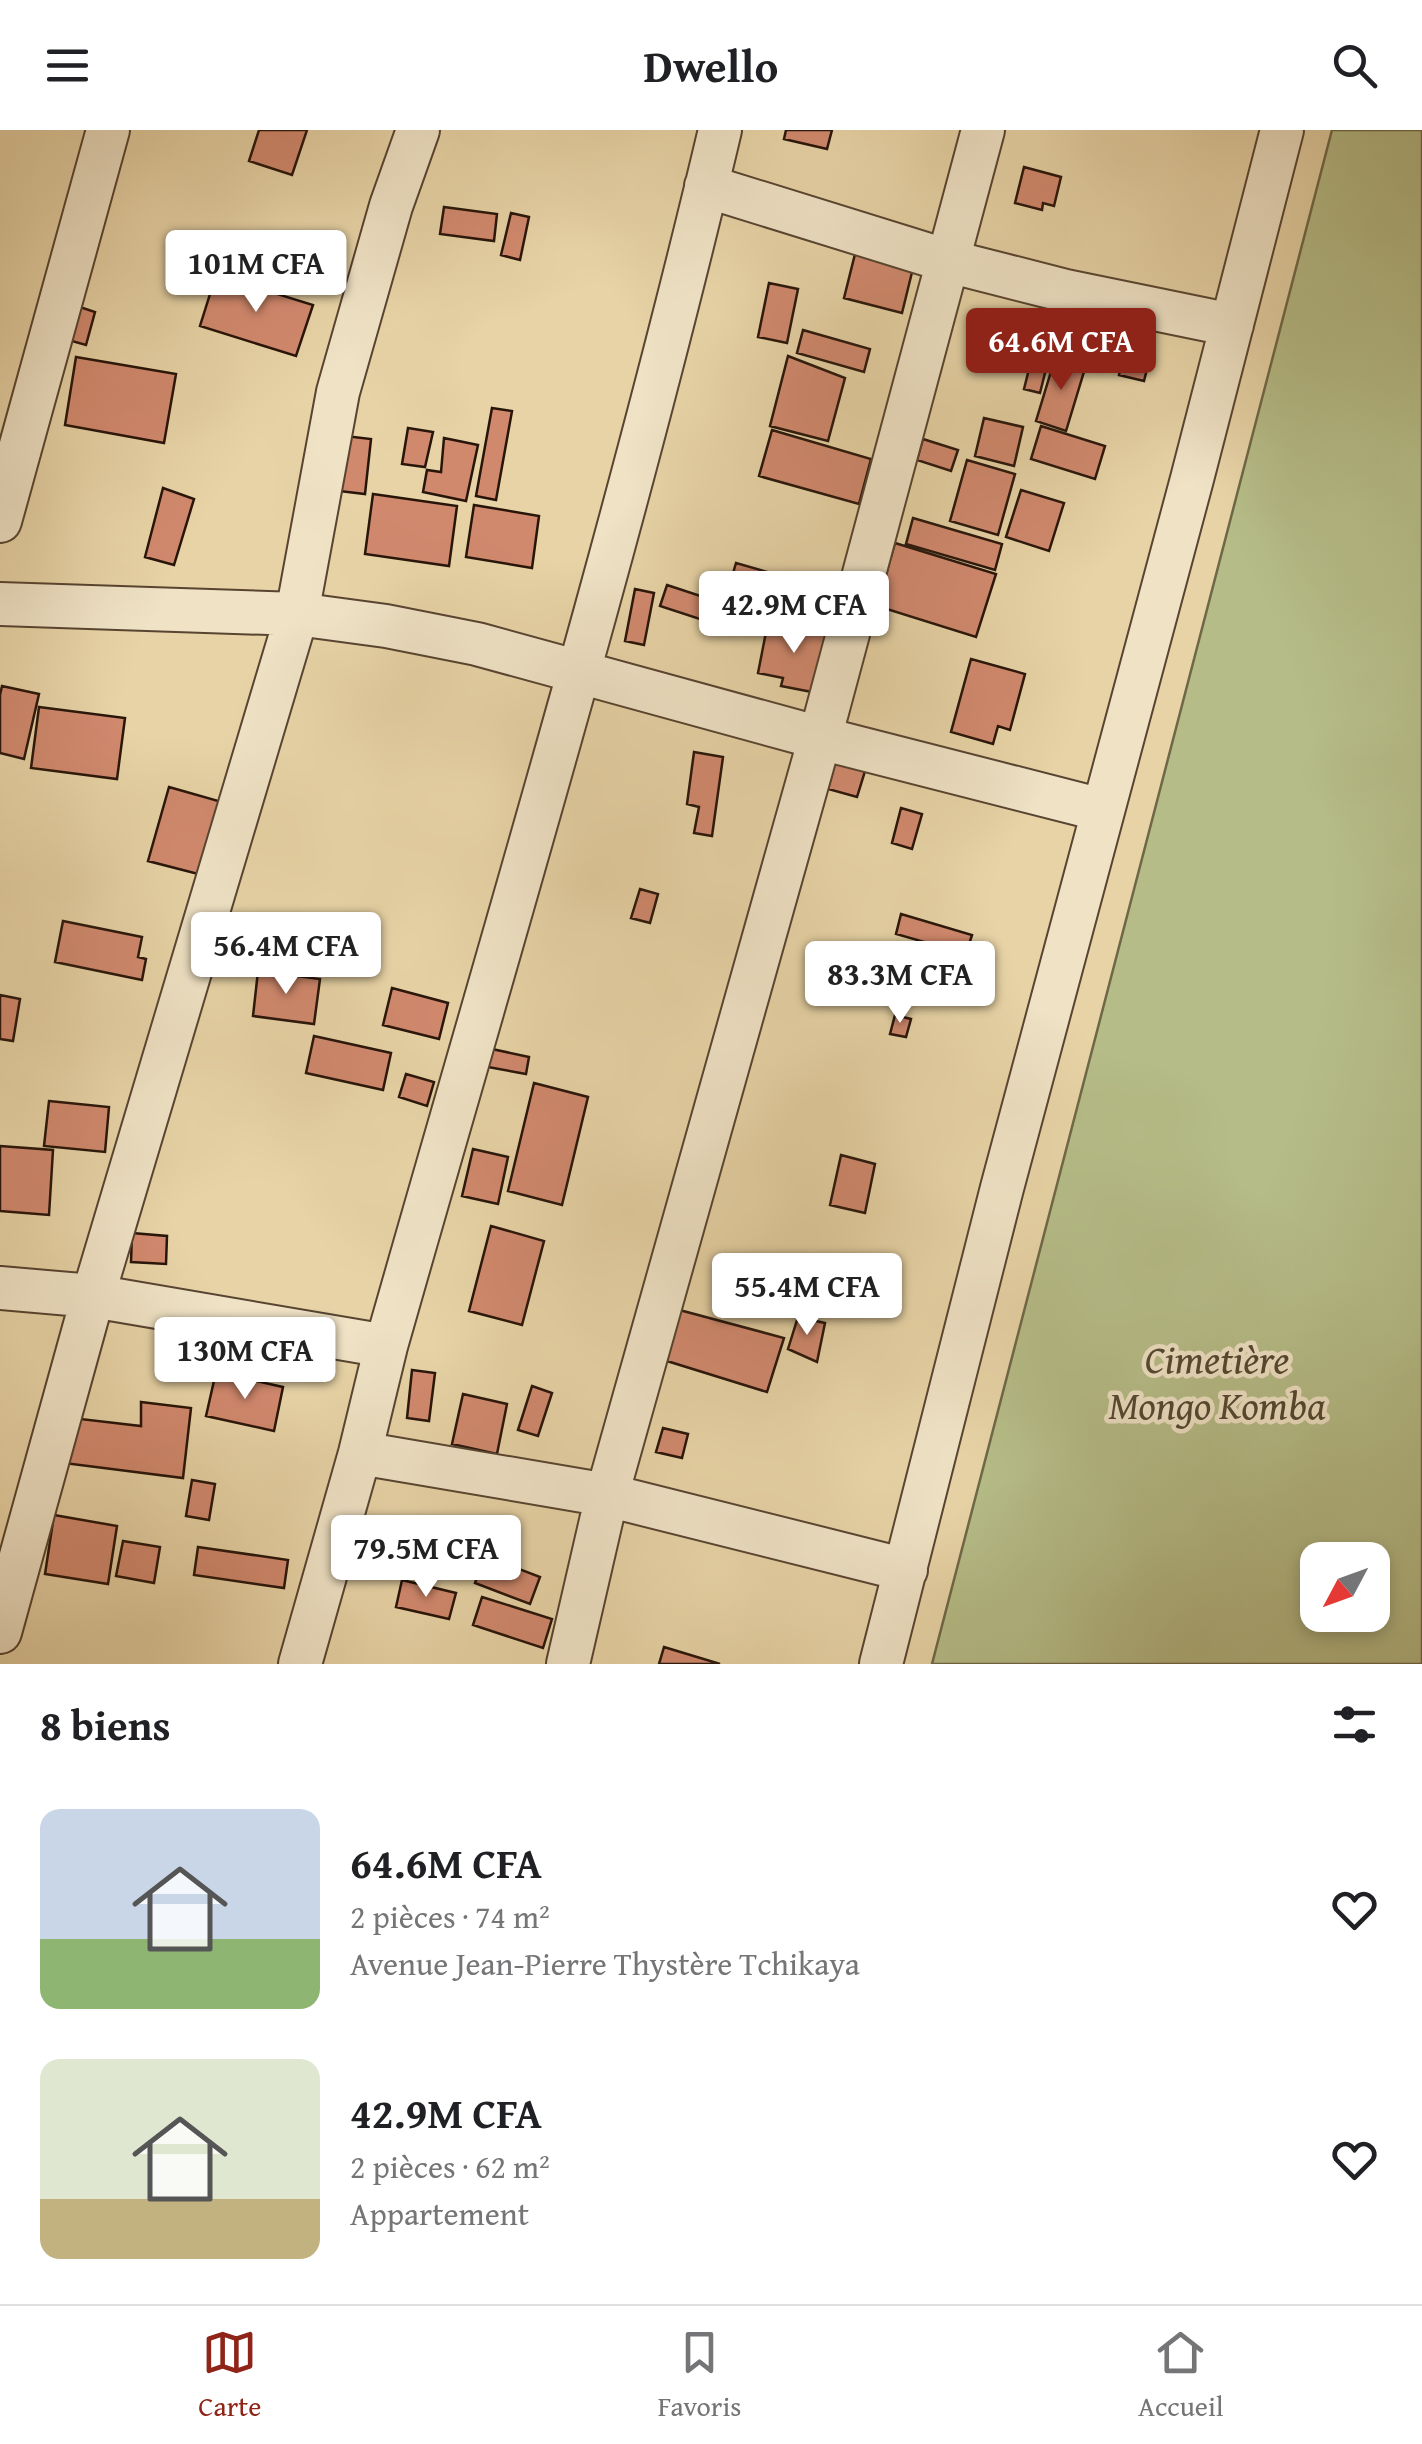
<!DOCTYPE html>
<html lang="fr">
<meta charset="utf-8">
<style>
:root{--surface:#fff;--page:#f6f6f6;--text:#202124;--muted:#757577;--line:#e0e0e0;--accent:#8f2418}
body{margin:0;font-family:"Gentium Book Plus",serif;background:var(--page);color:var(--text);height:100vh;display:flex;flex-direction:column;font-size:38px;white-space:nowrap}
*{box-sizing:border-box;margin:0}
p{font-size:32px;color:var(--muted)}
.icon{flex:none;width:55px;height:55px;fill:none;stroke:currentColor;stroke-width:2;stroke-linecap:round;stroke-linejoin:round}
.map{position:relative;height:1534px;overflow:hidden}
.side{display:flex;flex-direction:column;background:var(--surface);flex:1}
.side>*{flex:none}
.needle{width:65px;rotate:229deg}
.fabs{position:absolute;left:1300px;top:1412px;display:grid;gap:20px}
.fabs a{display:grid;place-items:center;width:90px;height:90px;border-radius:20px;background:var(--surface);box-shadow:0 5px 15px #0003;font-size:50px}
.price{position:absolute;translate:-50% -85px;padding:0 22px;border-radius:10px;background:#fff;color:#222;font-size:32px;line-height:65px;filter:drop-shadow(0 2px 5px #0008)}
.price::after{content:'';position:absolute;left:50%;top:60px;width:30px;height:22px;margin-left:-15px;background:inherit;clip-path:polygon(0 0,100% 0,50% 100%)}
.price.on{background:var(--accent);color:#fff}
ul{padding:0;list-style:none}
li{display:flex;align-items:center;gap:30px;height:250px;padding:0 40px}
li span{display:grid;place-items:center;flex:none;width:280px;height:200px;border-radius:20px;color:#555}
li>.icon{margin-inline-start:auto}
span .icon{width:120px;height:120px;fill:#fffc;stroke-width:1}
li b{font-size:42px}
h2{display:flex;justify-content:space-between;align-items:center;height:120px;padding:0 40px;font-size:42px}
header{display:flex;justify-content:space-between;align-items:center;height:130px;padding:0 40px;background:var(--surface);font-size:45px;font-weight:700}
.tab-bar{display:flex;justify-content:space-around;align-items:center;height:140px;border-top:2px solid var(--line);background:var(--surface);font-size:28px;color:var(--muted)}
.tab-bar a{display:grid;justify-items:center;gap:5px}
.tab-bar .on{color:var(--accent)}
.map>svg:first-child{display:block}
.green{fill:#b5bc87;stroke:#6e6848;stroke-width:2.5;fill-rule:evenodd}
.building{fill:#d1896e;stroke:#28150a;stroke-width:2.5}
.lines{fill:none;stroke-linecap:round;stroke-linejoin:round}
.minor-casing{stroke:#584431;stroke-width:46}
.minor{stroke:#efe2c5;stroke-width:42}
.labels{text-anchor:middle;dominant-baseline:central;stroke-width:9;stroke-linejoin:round;paint-order:stroke}
.park-label{font-size:40px;font-style:italic;fill:#524730;stroke:#efe2c5}
</style>
<header><svg class="icon" aria-label="menu" viewBox="0 0 24 24"><path d="M4 6h16M4 12h16M4 18h16"/></svg>Dwello<svg class="icon" aria-label="search" viewBox="0 0 24 24"><circle cx="10" cy="10" r="6"/><path d="M15 15l6 6"/></svg></header>
<div class="map">
<svg width="1422" height="1534" viewBox="0 0 1422 1534">
<rect width="100%" height="100%" fill="#e7d3a6"/>
<filter id="stains"><feTurbulence type="fractalNoise" baseFrequency=".002" numOctaves="4"/><feColorMatrix values="0 0 0 0 .2 0 0 0 0 .09 0 0 0 0 .02 0 0 0 .5 -.17"/></filter>
<radialGradient id="worn" r=".72"><stop offset=".6" stop-color="#630" stop-opacity="0"/><stop offset="1" stop-color="#630" stop-opacity=".3"/></radialGradient>
<path class="green" d="M1332,0H1422V1534H932ZM1318,1430H1372V1485H1318Z"/>
<path class="building" d="M259,0H307L292,45L249,31Z
M786,0H832L827,19L784,9Z
M1024,37L1061,47L1054,76L1043,73L1042,80L1015,73Z
M444,77L497,84L494,111L440,104Z
M511,83L529,87L520,130L501,125Z
M857,116L915,130L902,183L844,168Z
M216,145L313,175L296,226L200,196Z
M769,153L798,159L787,213L758,207Z
M71,174L95,182L86,215L61,208Z
M803,200L870,219L864,242L797,223Z
M1125,221L1150,227L1144,251L1119,245Z
M1056,225L1086,235L1066,301L1036,291Z
M788,226L845,248L828,311L770,296Z
M76,227L176,244L164,313L65,295Z
M1030,235L1046,239L1040,263L1024,259Z
M492,278L512,281L496,370L476,366Z
M984,288L1023,297L1014,336L975,326Z
M1041,296L1105,316L1095,349L1031,329Z
M408,298L433,302L425,337L402,334Z
M772,300L871,329L859,374L759,346Z
M345,306L371,309L365,364L339,361Z
M444,308L478,315L466,371L423,362L427,340L441,342Z
M923,309L958,320L951,341L917,330Z
M967,330L1015,344L998,405L950,391Z
M163,358L194,369L174,435L145,427Z
M1021,360L1064,373L1049,421L1006,407Z
M373,364L457,376L449,436L365,424Z
M474,375L539,386L532,438L466,427Z
M913,388L1002,414L995,440L906,414Z
M895,413L996,444L976,507L877,476Z
M736,433L785,447L778,475L728,461Z
M667,455L725,474L718,495L660,476Z
M635,459L654,463L644,515L625,511Z
M768,492L829,503L817,563L781,556L783,548L758,543Z
M971,529L1025,544L1010,600L998,596L993,614L951,602Z
M2,556L39,564L24,629L0,623V565Z
M39,577L125,588L117,649L31,638Z
M694,622L723,627L712,706L694,703L699,677L687,674Z
M835,633L865,641L857,667L828,659Z
M169,657L222,672L202,745L148,731Z
M901,678L922,684L912,719L892,713Z
M640,759L658,764L650,793L631,788Z
M901,784L972,805L966,824L896,804Z
M63,791L142,807L138,827L146,829L142,850L55,832Z
M258,841L320,849L314,894L253,886Z
M392,858L448,873L439,909L383,895Z
M0,865L20,869L13,911L0,909Z
M895,885L911,889L906,907L890,904Z
M314,906L391,923L383,960L306,943Z
M492,919L529,927L526,944L488,937Z
M406,944L434,952L427,976L399,967Z
M534,953L588,967L562,1075L508,1061Z
M49,971L109,977L105,1022L44,1016Z
M0,1016L53,1020L49,1085L0,1081Z
M473,1019L508,1027L498,1074L462,1066Z
M841,1025L875,1034L865,1083L830,1075Z
M491,1096L544,1111L522,1195L469,1181Z
M132,1103L167,1106L166,1134L131,1132Z
M672,1178L784,1208L767,1262L667,1231Z
M798,1187L825,1193L817,1232L788,1219Z
M412,1240L435,1243L429,1291L407,1288Z
M216,1242L283,1257L274,1301L206,1286Z
M532,1256L552,1263L538,1306L518,1300Z
M463,1264L507,1274L497,1324L452,1314Z
M141,1272L191,1278L183,1348L64,1333L81,1289L141,1296Z
M663,1298L688,1304L682,1328L656,1322Z
M192,1350L215,1354L209,1390L186,1386Z
M54,1385L117,1396L108,1454L45,1444Z
M376,1397L434,1413L424,1449L366,1434Z
M123,1411L160,1417L154,1453L116,1446Z
M198,1417L288,1430L284,1458L194,1445Z
M485,1426L540,1447L530,1474L475,1453Z
M402,1450L456,1463L449,1489L396,1477Z
M482,1467L552,1489L543,1518L473,1495Z
M664,1517L720,1534H659Z"/>
<g class="lines">
<g class="minor-casing">
<path id="minor" d="M706,56L948,131L1066,161L1232,195
M0,391L108,0
M0,474L297,484L386,496L477,514L820,608L1102,680
M0,1158L93,1166L386,1216
M360,1323L386,1216C501,812 623,409 720,0
M0,1502L93,1166L297,484L338,262L391,76L418,0
M300,1534L360,1323L607,1365L906,1440
M568,1534L607,1365L820,608L983,0
M881,1534L1002,1058L1192,349L1282,0"/>
</g>
<use href="#minor" class="minor"/>
</g>
<g class="labels">
<g class="park-label">
<text x="1217" y="1228">Cimetière<tspan x="1217" dy="46">Mongo Komba</tspan></text>
</g>
</g>
<rect width="100%" height="100%" filter="url(#stains)"/>
<rect width="100%" height="100%" fill="url(#worn)"/>
</svg>
<div class="fabs">
<a><svg class="needle" viewBox="-14 -14 28 28"><path d="M0-13l5 13h-10z" fill="#e53935"/><path d="M0 13l5-13h-10z" fill="#757577"/></svg></a>
</div>
<b class="price" style="left:256px;top:185px">101M CFA</b>
<b class="price on" style="left:1061px;top:263px">64.6M CFA</b>
<b class="price" style="left:794px;top:526px">42.9M CFA</b>
<b class="price" style="left:286px;top:867px">56.4M CFA</b>
<b class="price" style="left:900px;top:896px">83.3M CFA</b>
<b class="price" style="left:807px;top:1208px">55.4M CFA</b>
<b class="price" style="left:245px;top:1272px">130M CFA</b>
<b class="price" style="left:426px;top:1470px">79.5M CFA</b>
</div>
<section class="side">
<h2>8 biens<svg class="icon" aria-label="filters" viewBox="0 0 24 24"><path d="M4 7h16M4 17h16"/><circle cx="9" cy="7" r="2"/><circle cx="15" cy="17" r="2"/></svg></h2>
<ul>
<li><span style="background:linear-gradient(#c9d6e8 65%,#8fb573 0)"><svg class="icon" aria-label="home" viewBox="0 0 24 24"><path d="M3 11l9-7 9 7M6 9v11h12V9"/></svg></span><div><b>64.6M CFA</b><p>2 pièces · 74 m²</p><p>Avenue Jean-Pierre Thystère Tchikaya</p></div><svg class="icon" aria-label="heart" viewBox="0 0 24 24"><path d="M12 20l-8-8c-3-5 5-10 8-4 3-6 11-1 8 4z"/></svg></li>
<li><span style="background:linear-gradient(#dfe7d0 70%,#c2b280 0)"><svg class="icon" aria-label="home" viewBox="0 0 24 24"><path d="M3 11l9-7 9 7M6 9v11h12V9"/></svg></span><div><b>42.9M CFA</b><p>2 pièces · 62 m²</p><p>Appartement</p></div><svg class="icon" aria-label="heart" viewBox="0 0 24 24"><path d="M12 20l-8-8c-3-5 5-10 8-4 3-6 11-1 8 4z"/></svg></li>
</ul>
</section>
<nav class="tab-bar">
<a class="on"><svg class="icon" aria-label="map" viewBox="0 0 24 24"><path d="M3 6l6-2 6 2 6-2v14l-6 2-6-2-6 2zM9 4v14M15 6v14"/></svg>Carte</a>
<a><svg class="icon" aria-label="saved" viewBox="0 0 24 24"><path d="M7 4h10v16l-5-4-5 4z"/></svg>Favoris</a>
<a><svg class="icon" aria-label="home" viewBox="0 0 24 24"><path d="M3 11l9-7 9 7M6 9v11h12V9"/></svg>Accueil</a>
</nav>
